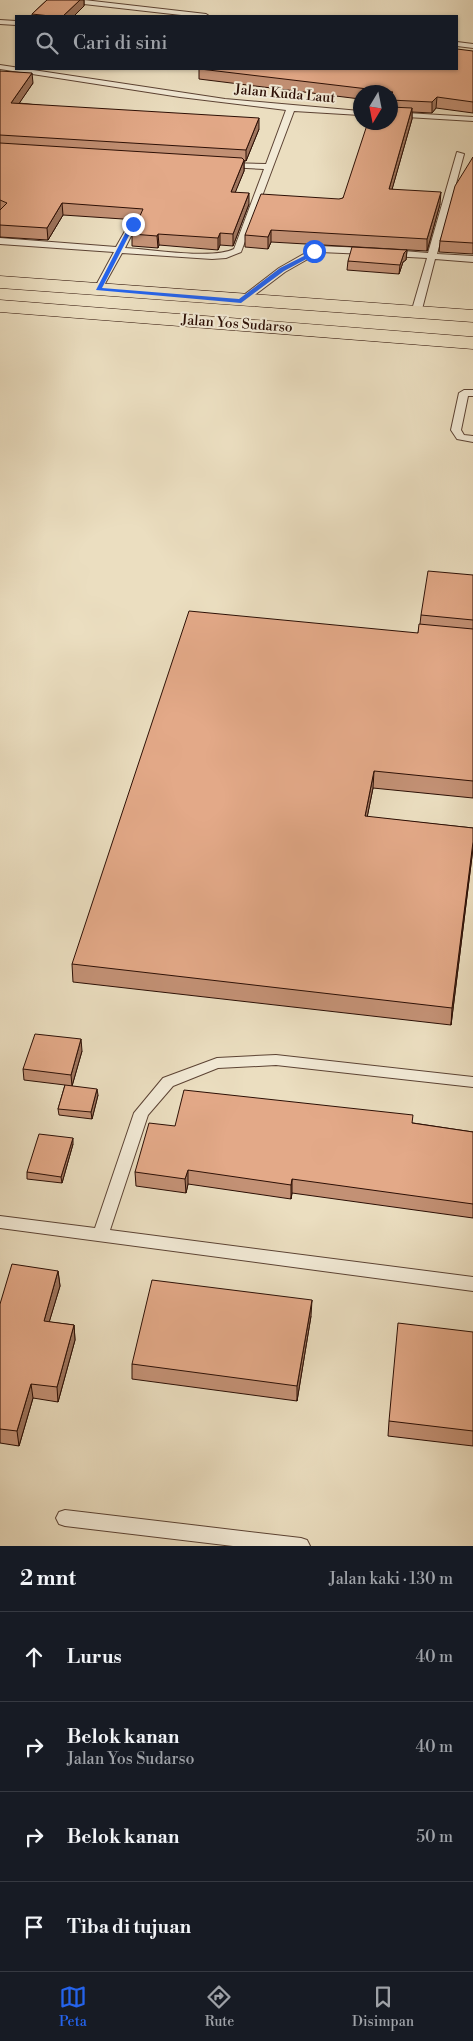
<!DOCTYPE html>
<html lang="id">
<meta charset="utf-8">
<style>
body{margin:0;font-family:"Libre Bodoni",serif;background:#242831;color:#f1f3f6}
.compass{position:absolute;left:353px;top:85px;width:45px;height:45px;border-radius:50%;background:#171b24;box-shadow:0 1px 4px #0004;rotate:190deg}
.stop{position:absolute;width:15px;height:15px;margin:-11px;border:4px solid #2563eb;border-radius:50%;background:#fff}
.stop.end{background:#2563eb;border-color:#fff;box-shadow:0 1px 5px #0008}
.list{margin:0;padding:0;list-style:none}
h2{display:flex;justify-content:space-between;align-items:center;height:65px;margin:0;padding:0 20px;font-size:21px}
h2 small{font-size:16px;font-weight:400;color:#9ea1a6}
.list li{display:grid;grid-template-columns:32px 1fr auto;gap:15px;align-items:center;box-sizing:border-box;height:90px;padding:0 20px;border-top:1px solid #363941}
.list b{display:block;font-size:19px;white-space:nowrap}
.list p{margin:0;font-size:16px;white-space:nowrap;color:#9ea1a6}
.list em{font-size:16px;font-style:normal;color:#9ea1a6}
.icon{flex:none;width:28px;height:28px;fill:none;stroke:currentColor;stroke-width:2;stroke-linecap:round;stroke-linejoin:round}
.map{position:relative;flex:none;width:473px;height:1546px;overflow:hidden}
.search{position:absolute;background:#171b24;box-shadow:0 1px 4px #0004;left:15px;right:15px;top:15px;height:55px;display:flex;align-items:center;gap:12px;box-sizing:border-box;padding:0 18px;border-radius:0px;color:#9ea1a6;font-size:19px}
.sheet{height:425px;background:#171b24}
nav{display:flex;justify-content:space-around;align-items:center;box-sizing:border-box;height:70px;border-top:1px solid #363941;background:#171b24;font-size:14px;color:#9ea1a6}
nav a{display:grid;justify-items:center;gap:2px}
nav .on{color:#2563eb}
.map>svg:first-child{display:block}
.lines{fill:none;stroke-linecap:round;stroke-linejoin:round}
.lane-casing{stroke:#5c4334;stroke-width:2}
.primary-casing{stroke:#2c0f05;stroke-width:1}
.lane{fill:#f2ead6;fill-rule:evenodd}
.primary{fill:#ebdec0;fill-rule:evenodd}
.wall{fill:#c39175;stroke:#2c0f05}
.shaded-wall{fill:#9f765f;stroke:#2c0f05}
.building{fill:#e3a988;stroke:#2c0f05}
.route{fill:#2563eb}
.labels{text-anchor:middle;dominant-baseline:central;stroke-width:4;stroke-linejoin:round;paint-order:stroke}
.far-street-label{font-size:14px;fill:#2c0f05;stroke:#f2ead6}
</style>
<div class="map">
<svg width="473" height="1546" viewBox="0 0 473 1546">
<rect width="100%" height="100%" fill="#ebdec0"/>
<filter id="stains"><feTurbulence type="fractalNoise" baseFrequency=".004" numOctaves="4"/><feColorMatrix values="0 0 0 0 .2 0 0 0 0 .09 0 0 0 0 .02 0 0 0 .5 -.17"/></filter>
<radialGradient id="worn" r=".72"><stop offset=".6" stop-color="#630" stop-opacity="0"/><stop offset="1" stop-color="#630" stop-opacity=".3"/></radialGradient>
<g class="lines">
<defs>
<g id="lane">
<polygon points="63,0 84,0 206,14 209,16 190,16 66,2"/>
<polygon points="0,20 16,21 16,25 0,24"/>
<polygon points="457,42 473,44 473,48 457,46"/>
<path d="M 0,65 L 225,99 L 360,111 L 360,115 L 294,111 L 241,252 L 226,258 L 212,259 L 122,253 L 102,289 L 98,292 L 94,289 L 114,252 L 0,244 L 0,238 L 116,247 L 129,224 L 133,221 L 137,224 L 125,248 C 150,249 213,260 234,249 L 264,169 L 227,167 L 223,165 L 227,163 L 266,164 L 286,110 L 180,97 L 0,69 Z"/>
<polygon points="390,112 473,117 473,121 390,116"/>
<polygon points="457,152 464,154 437,254 473,256 473,262 435,259 421,313 419,315 413,315 411,313 427,258 391,256 387,253 391,250 428,253"/>
<polygon points="318,246 366,248 370,251 366,254 320,252 285,272 244,303 241,304 236,301 279,268"/>
<polygon points="464,390 473,390 473,396 468,396 461,430 464,435 473,436 473,442 457,439 451,430 459,393"/>
<polygon points="276,1055 473,1077 473,1087 276,1065 218,1068 173,1086 148,1115 110,1230 473,1277 473,1291 0,1228 0,1216 95,1228 134,1113 163,1078 217,1058"/>
<polygon points="65,1510 301,1538 307,1540 310,1546 233,1546 65,1526 59,1524 56,1518 59,1512"/>
</g>
<g id="primary">
<polygon points="0,276 473,310 473,322 0,288"/>
<polygon points="0,300 473,337 473,349 0,312"/>
</g>
</defs>
<!-- lane casing -->
<use href="#lane" class="lane-casing"/>
<!-- primary casing -->
<use href="#primary" class="primary-casing"/>
<!-- lane -->
<use href="#lane" class="lane"/>
<!-- primary -->
<use href="#primary" class="primary"/>
</g>
<!-- wall -->
<g class="wall">
<polygon points="47,0 84,0 84,6 74,16 32,16 32,14"/>
<polygon points="473,51 473,113 436,108 432,113 412,112 412,119 392,189 440,204 427,251 271,242 268,249 245,247 245,235 343,198 390,122 390,92 360,92 360,99 199,79 199,69 457,69"/>
<polygon points="0,71 33,83 19,103 259,129 246,161 244,161 244,171 235,192 249,204 233,246 220,245 218,250 159,245 158,248 132,246 132,234 138,220 63,215 48,240 0,237"/>
<polygon points="473,157 473,254 439,252 440,241"/>
<polygon points="407,250 406,260 403,262 399,274 347,270 348,261"/>
<polygon points="473,575 473,798 373,788 367,817 473,828 473,848 451,1025 73,982 72,964 418,633 420,624 421,615"/>
<polygon points="82,1051 72,1086 98,1095 92,1119 59,1115 58,1109 65,1085 24,1080 23,1069"/>
<polygon points="413,1123 473,1132 473,1218 292,1193 291,1199 188,1184 186,1193 136,1186 135,1172 175,1126"/>
<polygon points="73,1144 62,1183 27,1179 27,1172"/>
<polygon points="58,1271 60,1286 49,1322 74,1325 75,1340 58,1402 33,1398 19,1446 0,1443 0,1304"/>
<polygon points="311,1316 297,1401 132,1379 132,1364"/>
<polygon points="473,1332 473,1446 388,1436 389,1421"/>
</g>
<!-- shaded-wall -->
<g class="shaded-wall">
<polygon points="80,0 84,0 84,6 74,16 63,16"/>
<polygon points="32,73 33,83 12,114 11,103"/>
<polygon points="437,97 436,108 432,113 432,102"/>
<polygon points="412,108 412,119 389,200 389,189"/>
<polygon points="259,118 259,129 246,161 246,150"/>
<polygon points="244,160 244,171 231,203 231,192"/>
<polygon points="441,192 440,204 427,251 427,239"/>
<polygon points="249,193 249,204 233,246 233,234"/>
<polygon points="62,203 63,215 48,240 47,228"/>
<polygon points="271,230 271,242 268,249 268,237"/>
<polygon points="220,233 220,245 218,250 218,238"/>
<polygon points="158,234 159,245 158,248 157,236"/>
<polygon points="407,250 406,260 403,262 399,274 400,265 404,253"/>
<polygon points="374,771 373,788 364,833 365,816"/>
<polygon points="473,842 473,848 451,1025 452,1008"/>
<polygon points="81,1039 82,1051 72,1086 71,1075"/>
<polygon points="97,1089 98,1095 92,1119 91,1112"/>
<polygon points="73,1138 73,1144 62,1183 61,1177"/>
<polygon points="188,1170 188,1184 186,1193 185,1179"/>
<polygon points="292,1179 292,1193 291,1199 291,1185"/>
<polygon points="58,1271 60,1286 45,1336 44,1321"/>
<polygon points="312,1300 311,1316 297,1401 297,1386"/>
<polygon points="74,1325 75,1340 58,1402 57,1387"/>
<polygon points="31,1384 33,1398 19,1446 17,1431"/>
</g>
<!-- building -->
<g class="building">
<polygon points="47,0 80,0 63,16 50,16 32,14"/>
<polygon points="457,49 473,51 473,102 437,97 432,102 390,100 390,95 393,92 200,69 457,69"/>
<polygon points="0,71 32,73 11,103 259,118 246,150 0,135"/>
<polygon points="390,107 412,108 389,189 441,192 427,239 271,230 268,237 245,235 261,194 339,199 343,198 368,122 390,122"/>
<polygon points="0,143 242,158 244,160 231,192 249,193 233,234 220,233 218,238 158,234 157,236 132,234 143,209 62,203 47,228 0,225 0,210 7,203 0,200"/>
<polygon points="473,157 473,243 440,241 455,186"/>
<polygon points="352,247 407,250 404,253 400,265 348,261"/>
<polygon points="428,571 473,575 473,620 421,615"/>
<polygon points="189,611 418,633 419,624 473,629 473,781 374,771 365,816 473,828 473,842 452,1008 72,964"/>
<polygon points="35,1034 81,1039 71,1075 23,1069"/>
<polygon points="65,1085 97,1089 91,1112 58,1109"/>
<polygon points="184,1090 413,1115 412,1123 473,1132 473,1204 292,1179 291,1185 188,1170 185,1179 135,1172 149,1123 175,1126"/>
<polygon points="39,1134 73,1138 61,1177 27,1172"/>
<polygon points="12,1264 58,1271 44,1321 74,1325 57,1387 31,1384 17,1431 0,1429 0,1304"/>
<polygon points="152,1280 312,1300 297,1386 132,1364"/>
<polygon points="398,1323 473,1332 473,1431 389,1421"/>
</g>
<!-- route -->
<polygon class="route" points="133,222 135,224 102,288 239,299 280,268 310,253 312,250 317,251 314,255 284,271 241,303 96,290 130,224"/>
<g class="labels">
<!-- far-street labels -->
<g class="far-street-label">
<text transform="translate(285 94) rotate(5)">Jalan Kuda Laut</text>
<text transform="translate(237 324) rotate(4)">Jalan Yos Sudarso</text>
</g>
</g>
<rect width="100%" height="100%" filter="url(#stains)"/>
<rect width="100%" height="100%" fill="url(#worn)"/>
</svg>
<svg class="compass" viewBox="-18 -18 36 36"><path d="M0-13l5 13h-10z" fill="#e53935"/><path d="M0 13l5-13h-10z" fill="#9ea1a6"/></svg>
<div class="stop" style="left:314px;top:251px"></div>
<div class="stop end" style="left:133px;top:224px"></div>
<div class="search"><svg class="icon" aria-label="search" viewBox="0 0 24 24"><circle cx="10" cy="10" r="6"/><path d="M15 15l6 6"/></svg>Cari di sini</div>
</div>
<section class="sheet">
<h2>2 mnt<small>Jalan kaki · 130 m</small></h2>
<ul class="list">
<li><svg class="icon" aria-label="ahead" viewBox="0 0 24 24"><path d="M12 20V5M6 11l6-6 6 6"/></svg><div><b>Lurus</b></div><em>40 m</em></li>
<li><svg class="icon" aria-label="right" viewBox="0 0 24 24"><path d="M7 20v-9h11M14 6l5 5-5 5"/></svg><div><b>Belok kanan</b><p>Jalan Yos Sudarso</p></div><em>40 m</em></li>
<li><svg class="icon" aria-label="right" viewBox="0 0 24 24"><path d="M7 20v-9h11M14 6l5 5-5 5"/></svg><div><b>Belok kanan</b></div><em>50 m</em></li>
<li><svg class="icon" aria-label="arrive" viewBox="0 0 24 24"><path d="M6 21V4h12l-3 4 3 4H6"/></svg><div><b>Tiba di tujuan</b></div></li>
</ul>
</section>
<nav>
<a class="on"><svg class="icon" aria-label="map" viewBox="0 0 24 24"><path d="M3 6l6-2 6 2 6-2v14l-6 2-6-2-6 2zM9 4v14M15 6v14"/></svg>Peta</a>
<a><svg class="icon" aria-label="directions" viewBox="0 0 24 24"><path d="M12 3l9 9-9 9-9-9zM9 14v-3h6M13 9l2 2-2 2"/></svg>Rute</a>
<a><svg class="icon" aria-label="saved" viewBox="0 0 24 24"><path d="M7 4h10v16l-5-4-5 4z"/></svg>Disimpan</a>
</nav>
